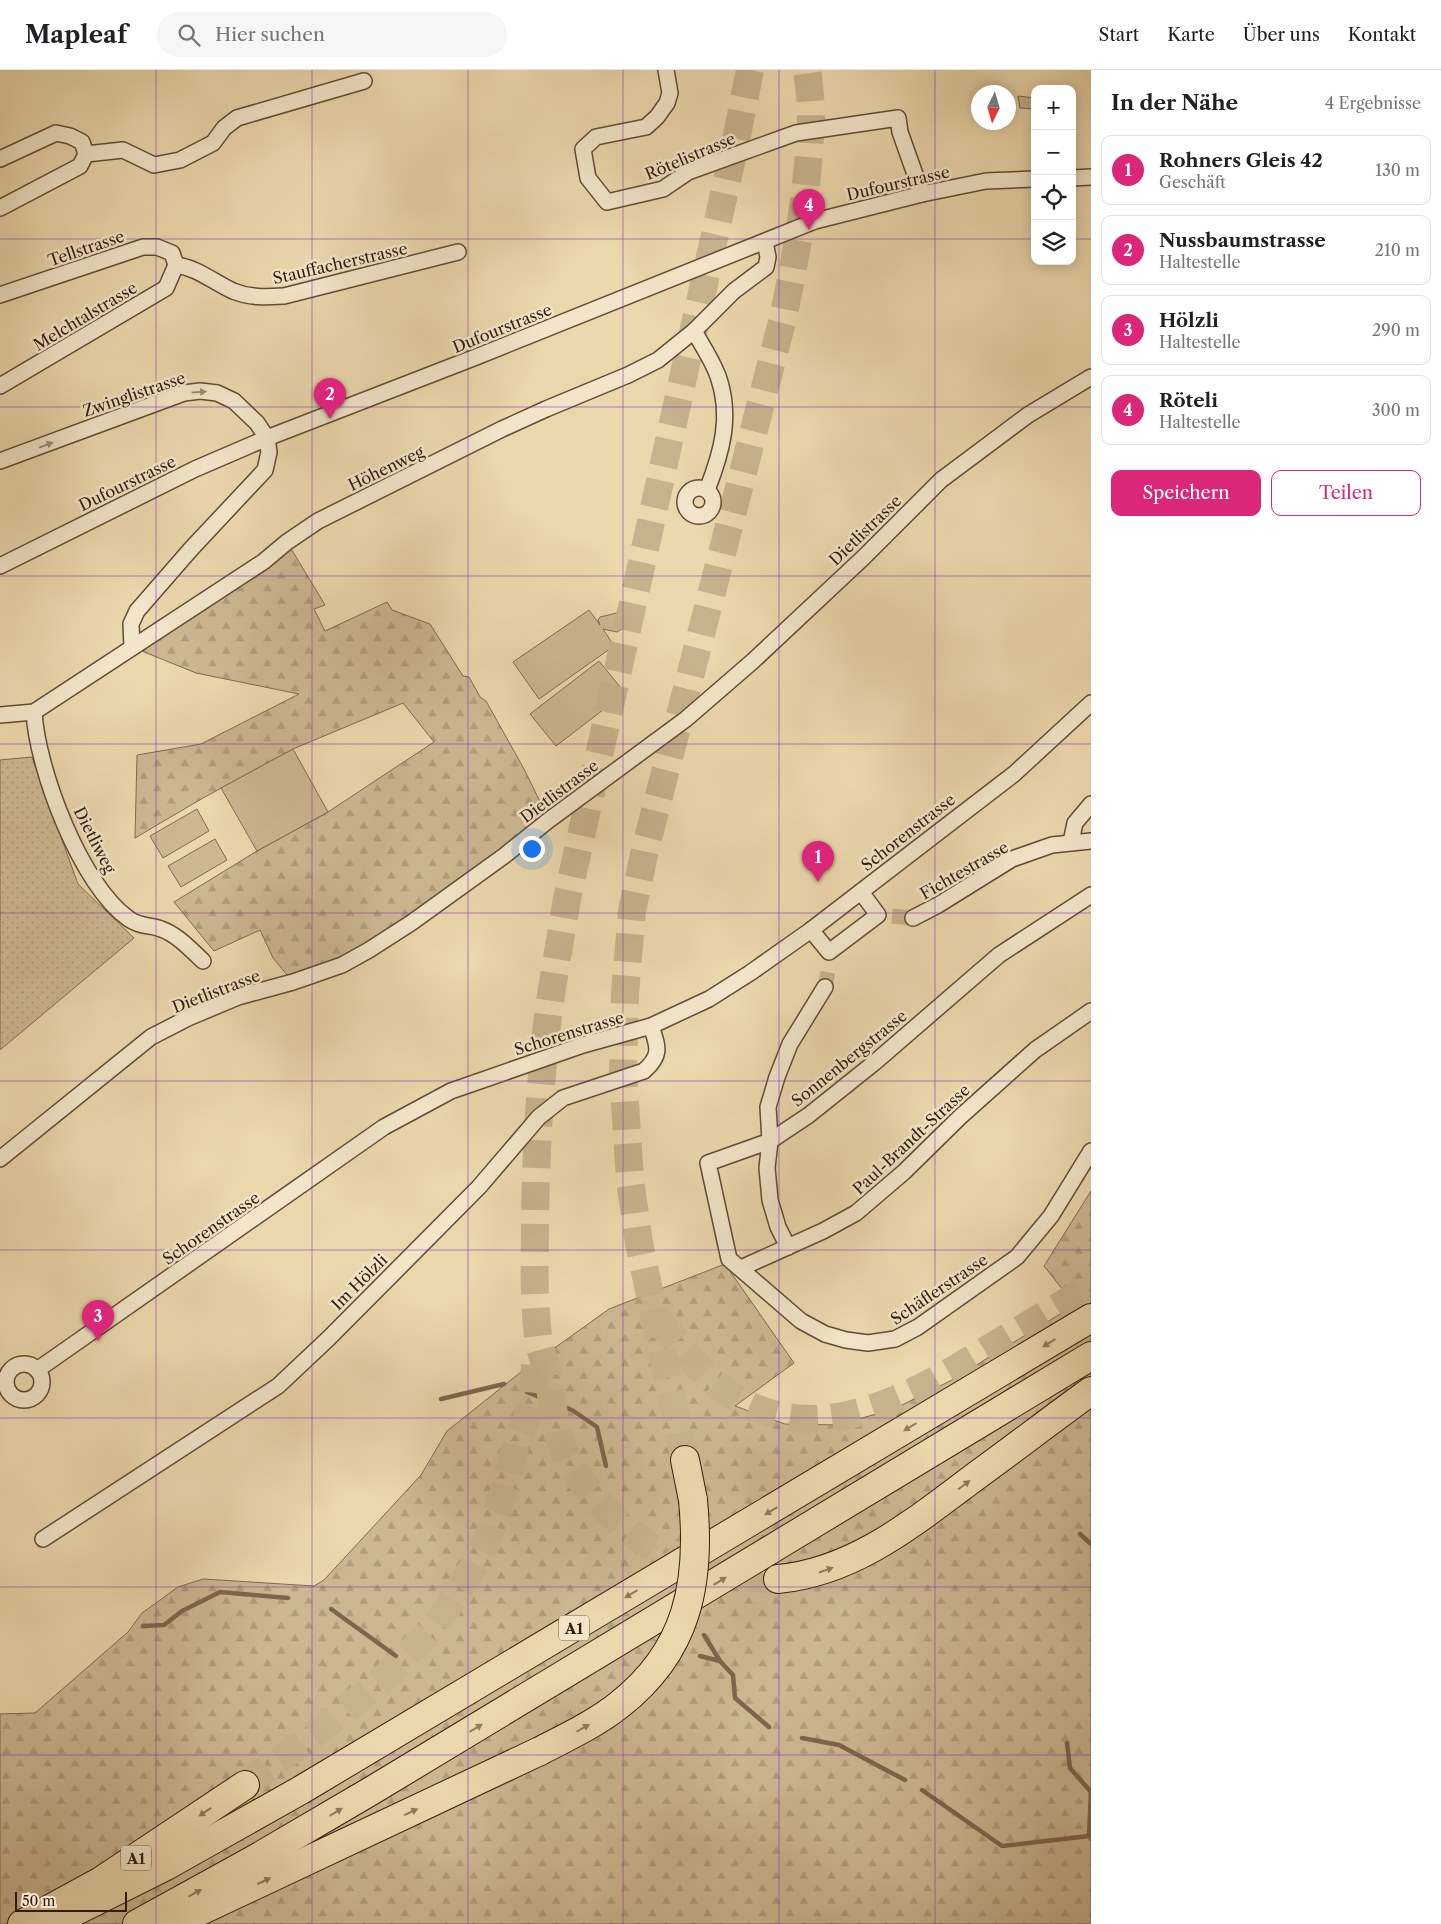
<!DOCTYPE html>
<html lang="de">
<meta charset="utf-8">
<style>
body{margin:0;font-family:"Libre Caslon Text",serif;background:#f6f6f6;color:#202124}
.controls{position:absolute;right:15px;top:15px;display:grid;overflow:hidden;border-radius:10px;box-shadow:0 2px 12px #0003}
.controls button{width:45px;height:45px;display:grid;place-items:center;padding:0;border:0;border-bottom:1px solid #e0e0e0;background:#fff;color:#202124;font:25px sans-serif}
.compass{position:absolute;left:971px;top:15px;width:45px;height:45px;border-radius:50%;background:#fff;box-shadow:0 2px 12px #0003;rotate:185deg}
.scale{position:absolute;left:15px;bottom:12px;width:112px;box-sizing:border-box;padding-left:5px;border:2px solid #341c0d;border-top:0;font-size:14px;line-height:18px;white-space:nowrap;color:#341c0d;-webkit-text-stroke:4px #f2e5c9;paint-order:stroke}
.you{position:absolute;left:531px;top:778px;width:18px;height:18px;margin:-12px;border:4px solid #fff;border-radius:50%;background:#1a73e8;box-shadow:0 0 0 8px #1a73e833}
.badge{display:grid;place-items:center;width:32px;height:32px;border-radius:50%;background:#db2777;color:#fff;font-size:16px;font-weight:700}
.pin{position:absolute;translate:-50% -41px;filter:drop-shadow(0 1px 2px #0008)}
.pin::after{content:'';position:absolute;top:26px;width:18px;height:15px;background:inherit;clip-path:polygon(0 0,100% 0,50% 100%)}
.list{margin:0;padding:0;list-style:none}
h2{display:flex;justify-content:space-between;align-items:center;height:65px;margin:0;padding:0 20px;font-size:21px}
h2 small{font-size:16px;font-weight:400;color:#757577}
.list li{display:grid;grid-template-columns:32px 1fr auto;gap:15px;align-items:center;box-sizing:border-box;height:70px;margin:0 10px 10px;padding:0 10px;border:1px solid #e0e0e0;border-radius:10px}
.list b{display:block;font-size:19px;white-space:nowrap}
.list p{margin:0;font-size:16px;white-space:nowrap;color:#757577}
.list em{font-size:16px;font-style:normal;color:#757577}
.actions{display:flex;gap:10px;padding:15px 20px}
.actions a{flex:1;padding:11px 0;border:1px solid #db2777;border-radius:10px;text-align:center;font-size:18px;color:#db2777}
.actions .main{background:#db2777;color:#fff}
.icon{flex:none;width:28px;height:28px;fill:none;stroke:currentColor;stroke-width:2;stroke-linecap:round;stroke-linejoin:round}
.map{position:relative;flex:none;width:1091px;height:1854px;overflow:hidden}
header{display:flex;align-items:center;gap:30px;box-sizing:border-box;height:70px;padding:0 25px;background:#fff;border-bottom:1px solid #e0e0e0}
header strong{font-size:24px}
nav{display:flex;gap:28px;margin-inline-start:auto;font-size:18px}
.search{width:350px;height:45px;background:#f6f6f6;display:flex;align-items:center;gap:12px;box-sizing:border-box;padding:0 18px;border-radius:28px;color:#757577;font-size:19px}
main{display:flex}
aside{flex:1;background:#fff}
.map>svg:first-child{display:block}
.grass{fill:url(#grass-dots);stroke:#806a4f}
.forest{fill:url(#forest-firs);stroke:#806a4f}
.green{fill:#ccb791;stroke:#806a4f}
.lines{fill:none;stroke-linecap:round;stroke-linejoin:round}
.stream{stroke:#7d664c;stroke-width:4.5}
.minor-tunnel{stroke:#c6b28c;stroke-width:15;stroke-dasharray:15 8;stroke-linecap:butt}
.motorway-tunnel{stroke:#c6b28c;stroke-width:28;stroke-dasharray:28 14;stroke-linecap:butt}
.minor-casing{stroke:#624b35;stroke-width:18}
.motorway-casing{stroke:#341c0d;stroke-width:30}
.minor{stroke:#f2e5c9;stroke-width:15}
.motorway{stroke:#ebd7ac;stroke-width:28}
.motorway-bridge-casing{stroke:#341c0d;stroke-width:30;stroke-linecap:butt}
.motorway-bridge{stroke:#ebd7ac;stroke-width:28}
.oneway{fill:#9c8b74}
.oneway2{fill:#907a5c}
.grid{fill:none;stroke:#7b2cbf;stroke-width:1;stroke-opacity:0.55}
.labels{text-anchor:middle;dominant-baseline:central;stroke-width:5;stroke-linejoin:round;paint-order:stroke}
.shield{fill:#f2e5c9;stroke:#6d5845;stroke-width:1}
.shield-label{font-size:15px;font-weight:bold;fill:#341c0d}
.street-label{font-size:16px;fill:#341c0d;stroke:#f2e5c9}
</style>
<header>
<strong>Mapleaf</strong>
<div class="search"><svg class="icon" aria-label="search" viewBox="0 0 24 24"><circle cx="10" cy="10" r="6"/><path d="M15 15l6 6"/></svg>Hier suchen</div>
<nav><a>Start</a><a>Karte</a><a>Über uns</a><a>Kontakt</a></nav>
</header>
<main>
<div class="map">
<svg width="1091" height="1854" viewBox="0 0 1091 1854">
<defs>
<pattern id="grass-dots" width="8" height="8" patternUnits="userSpaceOnUse" patternTransform="scale(1.25)"><rect width="8" height="8" fill="#ccb791"/><path d="M2 2h.1M6 6h.1" fill="none" stroke="#b09d7c" stroke-width="1.8" stroke-linecap="round"/></pattern>
<pattern id="forest-firs" width="22" height="20" patternUnits="userSpaceOnUse" patternTransform="scale(1.25)"><rect width="22" height="20" fill="#ccb791"/><path d="M5 1l3.5 6h-7zM16 11l3.5 6h-7z" fill="#b09d7c"/></pattern>
</defs>
<rect width="100%" height="100%" fill="#ebd7ac"/>
<filter id="stains"><feTurbulence type="fractalNoise" baseFrequency=".004" numOctaves="4"/><feColorMatrix values="0 0 0 0 .2 0 0 0 0 .09 0 0 0 0 .02 0 0 0 .5 -.17"/></filter>
<radialGradient id="worn" r=".72"><stop offset=".6" stop-color="#630" stop-opacity="0"/><stop offset="1" stop-color="#630" stop-opacity=".3"/></radialGradient>
<!-- grass -->
<polygon class="grass" points="32,687 78,814 134,868 0,980 0,690"/>
<!-- forest -->
<g class="forest">
<polygon points="287,472 325,535 314,539 325,561 387,532 392,540 430,554 463,606 469,607 480,627 486,631 524,699 549,750 411,853 293,912 273,888 260,860 214,881 174,832 257,781 328,742 434,672 403,633 293,679 203,728 135,768 137,685 201,674 299,624 196,603 132,577"/>
<polygon points="1091,1121 1091,1854 0,1854 0,1644 35,1643 128,1562 142,1543 178,1517 203,1509 314,1516 324,1510 421,1405 447,1361 521,1302 609,1239 725,1194 794,1293 735,1336 785,1354 837,1355 894,1339 950,1311 1075,1235 1044,1196"/>
</g>
<!-- green -->
<g class="green">
<polygon points="1018,26 1035,28 1035,39 1020,38"/>
<path d="M 589,540 L 600,555 L 598,550 L 600,547 L 625,541 L 632,543 C 631,554 625,557 617,562 L 603,559 L 614,576 L 539,629 L 513,592 Z"/>
<polygon points="599,591 625,623 556,676 530,644"/>
<polygon points="293,679 328,742 257,781 221,718"/>
<polygon points="197,739 209,761 163,788 150,766"/>
<polygon points="215,769 227,790 181,817 168,796"/>
</g>
<g class="lines">
<!-- stream -->
<g class="stream">
<polyline points="527,1322 572,1340 597,1357 606,1396"/>
<polyline points="441,1329 504,1314"/>
<polyline points="1080,1464 1091,1474"/>
<polyline points="331,1539 396,1586"/>
<polyline points="143,1556 164,1555 182,1541 220,1522 288,1528"/>
<polyline points="704,1565 720,1591"/>
<polyline points="700,1586 720,1591 733,1605 735,1628 769,1657"/>
<polyline points="802,1668 839,1675 905,1710"/>
<polyline points="1067,1673 1070,1698 1091,1722 1089,1766"/>
<polyline points="922,1720 1002,1776 1089,1766 1091,1769"/>
</g>
<!-- minor-tunnel -->
<g class="minor-tunnel">
<polyline points="892,846 913,848"/>
<polyline points="825,917 829,897"/>
</g>
<!-- motorway-tunnel -->
<g class="motorway-tunnel">
<path d="M 750,0 L 736,70 L 567,829 C 561,866 554,902 549,939 C 540,1008 536,1079 535,1149 C 535,1190 533,1233 539,1273 C 541,1284 546,1294 548,1305 C 553,1331 553,1357 564,1382 C 572,1401 587,1420 602,1435 C 654,1490 703,1509 778,1509"/>
<path d="M 659,1250 C 685,1283 713,1320 753,1337 C 837,1374 924,1318 993,1276 C 1026,1256 1058,1237 1091,1217"/>
<path d="M 685,1390 L 639,1173 L 630,1110 L 623,1002 L 625,923 L 632,841 L 645,780 L 783,248 C 797,182 809,114 811,46 C 811,31 809,15 807,0"/>
<polyline points="245,1715 330,1652 383,1609 434,1557 467,1508 487,1471 504,1420 517,1370 526,1351 533,1329 535,1295"/>
</g>
<defs>
<g id="minor">
<polyline points="666,0 670,23 667,33 657,47 646,57 596,67 583,79 588,108 607,132 663,119 688,102 796,63 898,48 900,62 922,124"/>
<polyline points="86,84 123,80 154,95 180,90 213,73 224,58 237,48 364,11"/>
<polyline points="0,89 56,63 70,66 82,72 86,84 80,96 0,138"/>
<polyline points="1072,108 1091,107"/>
<path d="M 176,195 C 198,198 213,212 233,221 C 250,228 266,227 284,226 L 458,182"/>
<polyline points="0,225 143,177 157,177 172,183 176,195"/>
<path d="M 694,261 C 702,275 712,290 718,306 C 732,346 722,382 707,420"/>
<polyline points="0,316 166,218 176,195"/>
<polyline points="0,391 184,323 200,321 217,323 234,331 257,353 267,368 269,382 265,400 191,479 137,541 131,554 132,577"/>
<circle cx="699" cy="432" r="14"/>
<polyline points="0,496 195,399 267,368 476,287 815,151 922,124 986,111 1035,109"/>
<path d="M 34,642 C 37,699 81,816 129,849 C 142,858 149,854 161,859 C 178,865 190,879 203,891"/>
<polyline points="0,645 34,642 263,492 287,472 318,451 502,359 546,339 628,305 658,290 694,261 734,221 766,197 768,187 765,172"/>
<polyline points="1071,772 1075,753 1091,734"/>
<polyline points="1091,825 999,885 874,993 809,1045 770,1071 708,1093 729,1189 801,1251 825,1264 846,1270 868,1273 895,1269 918,1257 1017,1187 1051,1146 1091,1081"/>
<polyline points="913,848 938,835 1012,789 1052,775 1091,771"/>
<polyline points="811,860 829,882 878,845 861,822"/>
<polyline points="0,1089 151,967 188,948 238,927 293,912 342,895 369,880 411,853 504,786 549,750 686,649 753,591 864,487 941,410 1028,345 1091,307"/>
<polyline points="788,1177 778,1157 770,1130 767,1098 770,1071 768,1037 777,1007 790,974 825,917"/>
<polyline points="741,1198 823,1161 856,1143 904,1102 960,1047 1035,980 1091,941"/>
<circle cx="24" cy="1312" r="18"/>
<polyline points="37,1300 384,1057 451,1021 583,975 651,956 709,929 750,903 811,860 1014,704 1091,633"/>
<path d="M 43,1469 L 278,1316 L 329,1268 L 479,1117 L 539,1047 L 563,1028 L 644,1001 C 662,985 658,977 651,956"/>
</g>
<g id="motorway">
<polyline points="685,1390 693,1430"/>
<path d="M 778,1509 C 854,1502 913,1453 972,1409 C 1012,1380 1051,1350 1091,1321"/>
<polyline points="179,1851 540,1681"/>
<polyline points="22,1854 101,1811 245,1715"/>
<polyline points="50,1854 166,1796 301,1720 1091,1248"/>
<polyline points="137,1854 255,1789 371,1721 1091,1286"/>
</g>
</defs>
<!-- minor casing -->
<use href="#minor" class="minor-casing"/>
<!-- motorway casing -->
<use href="#motorway" class="motorway-casing"/>
<!-- minor -->
<use href="#minor" class="minor"/>
<!-- motorway -->
<use href="#motorway" class="motorway"/>
<defs>
<path id="motorway-bridge" d="M 540,1681 C 567,1667 595,1654 619,1635 C 688,1581 701,1513 693,1430"/>
</defs>
<!-- motorway-bridge casing -->
<use href="#motorway-bridge" class="motorway-bridge-casing"/>
<!-- motorway-bridge -->
<use href="#motorway-bridge" class="motorway-bridge"/>
</g>
<!-- one-way arrows -->
<defs><path id="oneway-solid" d="M-6-.8H1V-3.2L6.5 0L1 3.2V.8H-6Z" transform="scale(1.25)"/></defs>
<g class="oneway">
<use href="#oneway-solid" transform="translate(199 322) rotate(-3)"/>
<use href="#oneway-solid" transform="translate(46 375) rotate(-20)"/>
</g>
<g class="oneway2">
<use href="#oneway-solid" transform="translate(1049 1273) rotate(149)"/>
<use href="#oneway-solid" transform="translate(910 1357) rotate(149)"/>
<use href="#oneway-solid" transform="translate(964 1415) rotate(-37)"/>
<use href="#oneway-solid" transform="translate(771 1441) rotate(149)"/>
<use href="#oneway-solid" transform="translate(826 1500) rotate(-19)"/>
<use href="#oneway-solid" transform="translate(720 1511) rotate(-31)"/>
<use href="#oneway-solid" transform="translate(631 1524) rotate(149)"/>
<use href="#oneway-solid" transform="translate(476 1658) rotate(-31)"/>
<use href="#oneway-solid" transform="translate(583 1658) rotate(-30)"/>
<use href="#oneway-solid" transform="translate(205 1742) rotate(146)"/>
<use href="#oneway-solid" transform="translate(336 1742) rotate(-31)"/>
<use href="#oneway-solid" transform="translate(411 1742) rotate(-25)"/>
<use href="#oneway-solid" transform="translate(264 1811) rotate(-25)"/>
<use href="#oneway-solid" transform="translate(195 1823) rotate(-29)"/>
</g>
<!-- grid -->
<path class="grid" d="M 156,0 L 156,1854M 312,0 L 312,1854M 468,0 L 468,1854M 623,0 L 623,1854M 779,0 L 779,1854M 935,0 L 935,1854M 0,169 L 1035,169M 1072,169 L 1091,169M 0,337 L 1091,337M 0,506 L 1091,506M 0,674 L 1091,674M 0,843 L 1091,843M 0,1011 L 1091,1011M 0,1180 L 1091,1180M 0,1348 L 1091,1348M 0,1517 L 1091,1517M 0,1685 L 1091,1685"/>
<g class="labels">
<!-- shield labels -->
<g class="shield">
<rect x="559" y="1545.5" width="30" height="25" rx="4"/>
<rect x="121" y="1775.5" width="30" height="25" rx="4"/>
</g>
<g class="shield-label">
<text x="574" y="1558">A1</text>
<text x="136" y="1788">A1</text>
</g>
<!-- street labels -->
<g class="street-label">
<text transform="translate(690 86) rotate(-23)">Rötelistrasse</text>
<text transform="translate(898 113) rotate(-13)">Dufourstrasse</text>
<text transform="translate(86 178) rotate(-19)">Tellstrasse</text>
<text transform="translate(340 193) rotate(-13)">Stauffacherstrasse</text>
<text transform="translate(85 246) rotate(-31)">Melchtalstrasse</text>
<text transform="translate(502 258) rotate(-22)">Dufourstrasse</text>
<text transform="translate(134 324) rotate(-19)">Zwinglistrasse</text>
<text transform="translate(386 398) rotate(-26)">Höhenweg</text>
<text transform="translate(127 413) rotate(-26)">Dufourstrasse</text>
<text transform="translate(865 460) rotate(-44)">Dietlistrasse</text>
<text transform="translate(559 721) rotate(-37)">Dietlistrasse</text>
<text transform="translate(908 762) rotate(-38)">Schorenstrasse</text>
<text transform="translate(95 770) rotate(63)">Dietliweg</text>
<text transform="translate(964 800) rotate(-30)">Fichtestrasse</text>
<text transform="translate(216 921) rotate(-21)">Dietlistrasse</text>
<text transform="translate(569 963) rotate(-17)">Schorenstrasse</text>
<text transform="translate(849 988) rotate(-39)">Sonnenbergstrasse</text>
<text transform="translate(911 1069) rotate(-43)">Paul-Brandt-Strasse</text>
<text transform="translate(211 1158) rotate(-35)">Schorenstrasse</text>
<text transform="translate(359 1212) rotate(-45)">Im Hölzli</text>
<text transform="translate(939 1219) rotate(-34)">Schäflerstrasse</text>
</g>
</g>
<rect width="100%" height="100%" filter="url(#stains)"/>
<rect width="100%" height="100%" fill="url(#worn)"/>
</svg>
<div class="controls">
<button>+</button>
<button>−</button>
<button><svg class="icon" aria-label="locate" viewBox="0 0 24 24"><circle cx="12" cy="12" r="6"/><path d="M12 2v4M12 18v4M2 12h4M18 12h4"/></svg></button>
<button><svg class="icon" aria-label="layers" viewBox="0 0 24 24"><path d="M12 4l9 5-9 5-9-5zM3 14l9 5 9-5"/></svg></button>
</div>
<svg class="compass" viewBox="-18 -18 36 36"><path d="M0-13l5 13h-10z" fill="#e53935"/><path d="M0 13l5-13h-10z" fill="#757577"/></svg>
<div class="scale">50 m</div>
<div class="you"></div>
<div class="pin badge" style="left:818px;top:812px">1</div>
<div class="pin badge" style="left:330px;top:349px">2</div>
<div class="pin badge" style="left:98px;top:1271px">3</div>
<div class="pin badge" style="left:809px;top:160px">4</div>
</div>
<aside>
<h2>In der Nähe<small>4 Ergebnisse</small></h2>
<ul class="list">
<li><span class="badge">1</span><div><b>Rohners Gleis 42</b><p>Geschäft</p></div><em>130 m</em></li>
<li><span class="badge">2</span><div><b>Nussbaumstrasse</b><p>Haltestelle</p></div><em>210 m</em></li>
<li><span class="badge">3</span><div><b>Hölzli</b><p>Haltestelle</p></div><em>290 m</em></li>
<li><span class="badge">4</span><div><b>Röteli</b><p>Haltestelle</p></div><em>300 m</em></li>
</ul>
<div class="actions"><a class="main">Speichern</a><a>Teilen</a></div>
</aside>
</main>
